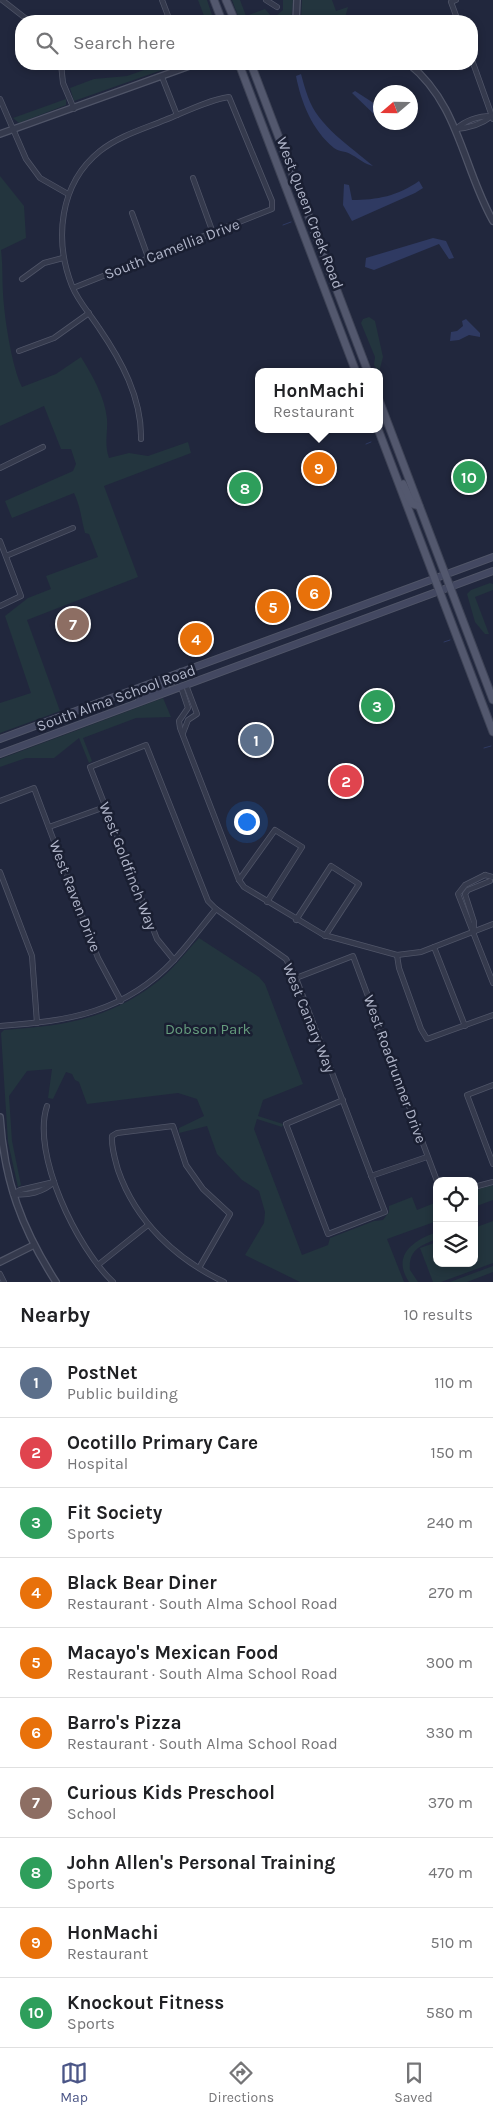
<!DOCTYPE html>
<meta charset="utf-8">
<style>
body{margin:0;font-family:Karla,sans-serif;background:#f2f2f2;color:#202124}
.controls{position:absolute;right:15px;bottom:15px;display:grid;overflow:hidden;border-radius:10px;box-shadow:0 2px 8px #0003}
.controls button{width:45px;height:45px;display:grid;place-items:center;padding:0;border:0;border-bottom:1px solid #e0e0e0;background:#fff;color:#202124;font:25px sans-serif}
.compass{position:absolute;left:373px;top:85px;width:45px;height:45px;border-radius:50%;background:#fff;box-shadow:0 2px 8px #0003;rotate:250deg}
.you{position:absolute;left:246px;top:821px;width:18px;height:18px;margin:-12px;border:4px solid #fff;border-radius:50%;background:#1a73e8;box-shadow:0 0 0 8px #1a73e833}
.badge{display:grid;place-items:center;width:32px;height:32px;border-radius:50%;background:#4b5687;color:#fff;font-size:16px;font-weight:700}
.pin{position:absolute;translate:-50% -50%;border:2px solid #fff;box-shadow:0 1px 5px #0006}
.popup{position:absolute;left:255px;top:368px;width:128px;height:65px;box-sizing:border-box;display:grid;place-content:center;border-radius:10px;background:#fff;filter:drop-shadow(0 1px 4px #0005);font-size:16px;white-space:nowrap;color:#757577}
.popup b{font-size:19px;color:#202124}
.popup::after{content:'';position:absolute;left:50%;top:100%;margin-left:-10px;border:10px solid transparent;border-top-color:#fff}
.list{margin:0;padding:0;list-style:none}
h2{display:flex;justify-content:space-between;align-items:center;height:65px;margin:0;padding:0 20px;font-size:21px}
h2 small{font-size:16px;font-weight:400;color:#757577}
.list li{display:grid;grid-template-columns:32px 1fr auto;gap:15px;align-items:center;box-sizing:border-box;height:70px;padding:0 20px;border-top:1px solid #e0e0e0}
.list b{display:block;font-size:19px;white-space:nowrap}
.list p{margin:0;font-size:16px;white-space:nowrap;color:#757577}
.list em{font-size:16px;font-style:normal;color:#757577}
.icon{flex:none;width:28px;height:28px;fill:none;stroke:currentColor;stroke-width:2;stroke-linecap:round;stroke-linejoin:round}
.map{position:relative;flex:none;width:493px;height:1282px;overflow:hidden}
.search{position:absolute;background:#fff;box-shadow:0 2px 8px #0003;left:15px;right:15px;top:15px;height:55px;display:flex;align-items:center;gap:12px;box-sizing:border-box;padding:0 18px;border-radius:20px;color:#757577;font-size:19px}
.sheet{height:765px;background:#fff}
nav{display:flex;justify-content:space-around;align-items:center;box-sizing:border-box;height:70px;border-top:1px solid #e0e0e0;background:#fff;font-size:14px;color:#757577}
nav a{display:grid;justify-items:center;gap:2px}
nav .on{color:#4b5687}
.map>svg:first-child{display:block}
.green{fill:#23353e}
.water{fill:#2f3a62}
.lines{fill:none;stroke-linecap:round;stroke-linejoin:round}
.stream{stroke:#2f3a62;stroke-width:1}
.minor-casing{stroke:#505568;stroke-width:6}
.tertiary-casing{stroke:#505568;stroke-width:8}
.secondary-casing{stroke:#505568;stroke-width:8}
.primary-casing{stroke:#3e4356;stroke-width:9}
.minor{stroke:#353a4d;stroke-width:4.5}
.tertiary{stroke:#353a4d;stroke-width:5.5}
.secondary{stroke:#434861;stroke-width:6}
.primary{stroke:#53586e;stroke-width:7}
.labels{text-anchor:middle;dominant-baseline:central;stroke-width:5;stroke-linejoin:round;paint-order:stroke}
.street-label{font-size:15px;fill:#b0b5c9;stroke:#1a1f32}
.park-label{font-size:15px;fill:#659c7d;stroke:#1a1f32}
</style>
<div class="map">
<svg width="493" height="1282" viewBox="0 0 493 1282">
<rect width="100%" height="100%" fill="#21273d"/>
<!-- green -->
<g class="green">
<polygon points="198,0 207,0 214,21 206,21"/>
<polygon points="232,0 240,0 246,16 265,9 271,16 277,15 283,10 283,0 293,0 291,21 240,21"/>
<polygon points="302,0 332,0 336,11 348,7 344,21 301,21"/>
<polygon points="161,64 179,64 74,101 70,88 94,79 127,76"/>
<polygon points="66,99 66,105 19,123 13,118"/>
<path d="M 0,176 L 24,206 L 26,238 L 1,250 C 3,265 2,278 3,293 C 4,316 12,368 22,387 L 56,374 L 81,357 C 92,375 105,397 107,419 C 108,432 104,444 109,458 L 129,453 L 148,456 L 188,442 L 191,453 L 104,486 L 138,577 L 27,620 L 60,711 L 0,733 L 0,703 L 31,693 L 5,616 L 28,598 L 51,589 L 46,576 L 98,557 L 89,534 L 85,533 C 81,518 81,508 74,493 L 12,518 L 5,501 L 73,471 L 76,464 L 71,449 L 61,449 L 44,406 L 0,426 Z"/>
<polygon points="369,317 375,321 383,357 379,372 374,365 375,357 361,323 363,319"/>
<polygon points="490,583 493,584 493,590 475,597 489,634 485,634 475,622 467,594 471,590"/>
<polygon points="163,698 171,717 136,718 83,738 92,761 89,763 79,738 54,758 26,758 0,767 0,759"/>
<path d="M 199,938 L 259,977 L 265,984 L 303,1084 L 263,1100 L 258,1116 L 283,1124 L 282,1127 L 257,1119 L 254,1129 L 302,1255 L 328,1245 L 330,1238 L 374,1221 L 383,1220 L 389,1212 L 389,1206 L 412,1197 L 417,1210 L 437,1202 L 437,1221 L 387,1239 L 404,1282 L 300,1282 L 245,1255 L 264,1223 L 265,1212 L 259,1191 L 242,1180 L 217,1154 L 207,1126 L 179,1133 L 179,1128 L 204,1116 L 197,1099 L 178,1093 L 87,1104 L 79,1082 L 75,1080 L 72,1074 L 66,1072 L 53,1099 L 48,1098 L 52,1069 L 27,1071 L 9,1096 L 12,1141 L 21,1185 L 18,1187 L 8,1142 L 1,1033 L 4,1030 C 61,1026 106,1020 153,985 C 171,972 184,954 199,938 Z"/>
<polygon points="493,1185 493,1200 474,1207 474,1190"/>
<polygon points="493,1221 493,1263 441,1282 433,1282 420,1248 437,1242 437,1263 474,1263 474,1228"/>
<path d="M 437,1232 L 437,1239 C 421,1245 408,1250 410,1270 L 418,1282 L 409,1282 C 391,1255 414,1240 437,1232 Z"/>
<polygon points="493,1266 493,1272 467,1282 450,1282"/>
</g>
<!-- water -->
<g class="water">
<path d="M 301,74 C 303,81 305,89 308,97 C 318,126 350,146 373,166 C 364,164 360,159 352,155 C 347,151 339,152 334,148 C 312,130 301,102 296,76 Z"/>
<polygon points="355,91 372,102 380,111 380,120 352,93"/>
<path d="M 419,181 L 423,188 L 415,193 L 352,221 L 343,205 L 344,184 L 349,185 L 352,200 C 377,200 398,196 419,181 Z"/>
<polygon points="433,238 446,241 454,258 449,259 439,244 374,270 365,267 366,258"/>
<polygon points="466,319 480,333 480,337 469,335 459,340 450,341 451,332 457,331 463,326 462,321"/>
</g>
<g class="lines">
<!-- stream -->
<g class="stream">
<polyline points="283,225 291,222"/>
<polyline points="366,444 371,442"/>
<polyline points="444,642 450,640"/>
<polyline points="484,748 491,746"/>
</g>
<defs>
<g id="minor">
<polyline points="2,0 29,21"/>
<polyline points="162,0 170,21"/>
<polyline points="266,0 277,7"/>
<polyline points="456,0 451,2 458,21"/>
<polyline points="472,60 493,119"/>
<polyline points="61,64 63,83 74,109"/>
<polyline points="162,77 177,115"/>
<polyline points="0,99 26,159 40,178 68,194"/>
<path d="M 456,129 C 466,120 478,116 492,116"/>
<path d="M 456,129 C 469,128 482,124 492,116"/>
<polyline points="193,178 213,233"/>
<polyline points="132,213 148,257"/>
<polyline points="22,279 44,263 63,258"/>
<path d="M 73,288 L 272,209 L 272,201 L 229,97 C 208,100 185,112 165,120 C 143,129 119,136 100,151 C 59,184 54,240 72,286 C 78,301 90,314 99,328 C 121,360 142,398 141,439"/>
<polyline points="19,351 54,338 89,313"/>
<polyline points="0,468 43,447"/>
<polyline points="0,541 21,596 0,606"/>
<polyline points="6,556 73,528"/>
<polyline points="181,687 188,708 179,721 180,728 239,880 244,887 324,935 397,955 421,952 493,924"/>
<polyline points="183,733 188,720 197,714 186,685"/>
<polyline points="0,801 34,788 98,958 121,1001"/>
<polyline points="49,827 105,807"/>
<polyline points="0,872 32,956 37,1023"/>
<polyline points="485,875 465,885 458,894 493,983"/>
<polyline points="485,875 493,877"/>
<polyline points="239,880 275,830 302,847 267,902"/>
<polyline points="296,920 331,866 359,884 325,936"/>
<polyline points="474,932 474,922 465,894 468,890 490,881"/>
<polyline points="434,947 465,1026"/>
<polyline points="397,955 399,968 421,1029 427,1039 493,1015"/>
<polyline points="174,960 157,939 90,767 146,745 208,901 216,909 286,959 296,978 385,1212 328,1234 286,1124 343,1100"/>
<polyline points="296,978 353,956 437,1181"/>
<path d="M 0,1026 C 69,1021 124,1013 174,960 C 189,944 202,926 216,909"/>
<polyline points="493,1085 467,1095 493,1164"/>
<path d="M 47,1106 C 31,1154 77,1248 113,1282"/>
<polyline points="371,1176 427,1157"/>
<polyline points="474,1187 493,1182"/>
<path d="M 13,1194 C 27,1196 44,1192 54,1182"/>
<polyline points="13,1194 20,1190 54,1182"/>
<polyline points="98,1265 148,1225"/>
<path d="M 199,1268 L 230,1214 L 203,1189 L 186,1165 L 173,1126 L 117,1133 L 112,1136 C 111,1147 115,1159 118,1170 C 136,1222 176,1259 224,1282"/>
<polyline points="0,1274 4,1282"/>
</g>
<g id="tertiary">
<polyline points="296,21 297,0"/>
<path d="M 409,64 C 459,104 463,168 493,221"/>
<polyline points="0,134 195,64"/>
<path d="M 0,1117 C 4,1181 22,1229 56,1282"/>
<polyline points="0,1262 34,1245"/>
</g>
<g id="secondary">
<polyline points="139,700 175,680 181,672"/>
<polyline points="0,739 493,557"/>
<polyline points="0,754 493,571"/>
</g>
<g id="primary">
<polyline points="214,0 222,21"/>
<polyline points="226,0 235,21"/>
<polyline points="239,64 356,372"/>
<polyline points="251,64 368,372"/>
<polyline points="379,400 493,700"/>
<polyline points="378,429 493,732"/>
<polyline points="403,484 412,504 419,506"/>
</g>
</defs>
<!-- minor casing -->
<use href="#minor" class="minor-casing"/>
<!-- tertiary casing -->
<use href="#tertiary" class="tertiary-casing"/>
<!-- secondary casing -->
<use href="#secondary" class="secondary-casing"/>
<!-- primary casing -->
<use href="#primary" class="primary-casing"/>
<!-- minor -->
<use href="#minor" class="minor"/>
<!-- tertiary -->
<use href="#tertiary" class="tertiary"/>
<!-- secondary -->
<use href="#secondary" class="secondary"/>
<!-- primary -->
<use href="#primary" class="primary"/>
</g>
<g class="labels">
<!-- street labels -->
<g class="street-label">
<text transform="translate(310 213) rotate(69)">West Queen Creek Road</text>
<text transform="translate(172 249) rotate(-21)">South Camellia Drive</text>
<text transform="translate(116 698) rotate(-20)">South Alma School Road</text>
<text transform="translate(128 866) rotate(69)">West Goldfinch Way</text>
<text transform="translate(75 896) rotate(69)">West Raven Drive</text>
<text transform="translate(309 1018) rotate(68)">West Canary Way</text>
<text transform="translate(395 1069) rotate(70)">West Roadrunner Drive</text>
</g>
<!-- park labels -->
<g class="park-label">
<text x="208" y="1029">Dobson Park</text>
</g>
</g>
</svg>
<div class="controls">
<button><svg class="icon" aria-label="locate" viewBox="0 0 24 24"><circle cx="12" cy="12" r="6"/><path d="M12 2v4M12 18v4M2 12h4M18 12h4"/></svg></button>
<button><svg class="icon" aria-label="layers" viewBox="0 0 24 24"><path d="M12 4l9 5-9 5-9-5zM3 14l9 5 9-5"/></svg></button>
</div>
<svg class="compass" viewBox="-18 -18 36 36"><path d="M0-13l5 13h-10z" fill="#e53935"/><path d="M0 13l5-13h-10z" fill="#757577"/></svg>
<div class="you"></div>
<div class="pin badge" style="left:256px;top:740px;background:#5c6f8a">1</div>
<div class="pin badge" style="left:346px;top:781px;background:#e0444e">2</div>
<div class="pin badge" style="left:377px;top:706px;background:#2e9e5b">3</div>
<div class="pin badge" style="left:196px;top:639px;background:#e8710a">4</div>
<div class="pin badge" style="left:273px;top:607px;background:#e8710a">5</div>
<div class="pin badge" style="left:314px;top:593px;background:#e8710a">6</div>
<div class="pin badge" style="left:73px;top:624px;background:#8d6e63">7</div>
<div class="pin badge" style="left:245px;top:488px;background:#2e9e5b">8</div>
<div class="pin badge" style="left:319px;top:468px;background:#e8710a">9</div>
<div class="popup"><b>HonMachi</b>Restaurant</div>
<div class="pin badge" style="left:469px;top:477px;background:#2e9e5b">10</div>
<div class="search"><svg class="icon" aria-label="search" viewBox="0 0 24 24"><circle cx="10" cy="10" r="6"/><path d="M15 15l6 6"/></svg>Search here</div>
</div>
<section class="sheet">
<h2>Nearby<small>10 results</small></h2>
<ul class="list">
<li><span class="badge" style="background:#5c6f8a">1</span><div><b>PostNet</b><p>Public building</p></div><em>110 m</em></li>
<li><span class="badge" style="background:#e0444e">2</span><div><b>Ocotillo Primary Care</b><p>Hospital</p></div><em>150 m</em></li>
<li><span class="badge" style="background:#2e9e5b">3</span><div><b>Fit Society</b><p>Sports</p></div><em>240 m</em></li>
<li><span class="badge" style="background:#e8710a">4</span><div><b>Black Bear Diner</b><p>Restaurant · South Alma School Road</p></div><em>270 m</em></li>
<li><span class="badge" style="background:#e8710a">5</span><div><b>Macayo's Mexican Food</b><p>Restaurant · South Alma School Road</p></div><em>300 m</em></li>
<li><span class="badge" style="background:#e8710a">6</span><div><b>Barro's Pizza</b><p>Restaurant · South Alma School Road</p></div><em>330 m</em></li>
<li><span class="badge" style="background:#8d6e63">7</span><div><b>Curious Kids Preschool</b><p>School</p></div><em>370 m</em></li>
<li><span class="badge" style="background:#2e9e5b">8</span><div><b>John Allen's Personal Training</b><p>Sports</p></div><em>470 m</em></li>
<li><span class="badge" style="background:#e8710a">9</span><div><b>HonMachi</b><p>Restaurant</p></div><em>510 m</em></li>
<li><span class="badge" style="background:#2e9e5b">10</span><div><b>Knockout Fitness</b><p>Sports</p></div><em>580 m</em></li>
</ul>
</section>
<nav>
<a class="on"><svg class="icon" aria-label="map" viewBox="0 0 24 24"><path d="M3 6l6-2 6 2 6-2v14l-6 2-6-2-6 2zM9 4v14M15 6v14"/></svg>Map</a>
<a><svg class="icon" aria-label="directions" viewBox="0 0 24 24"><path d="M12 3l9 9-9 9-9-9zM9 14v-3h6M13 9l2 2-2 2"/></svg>Directions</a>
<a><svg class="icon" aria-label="saved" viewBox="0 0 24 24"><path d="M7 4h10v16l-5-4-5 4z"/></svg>Saved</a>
</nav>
